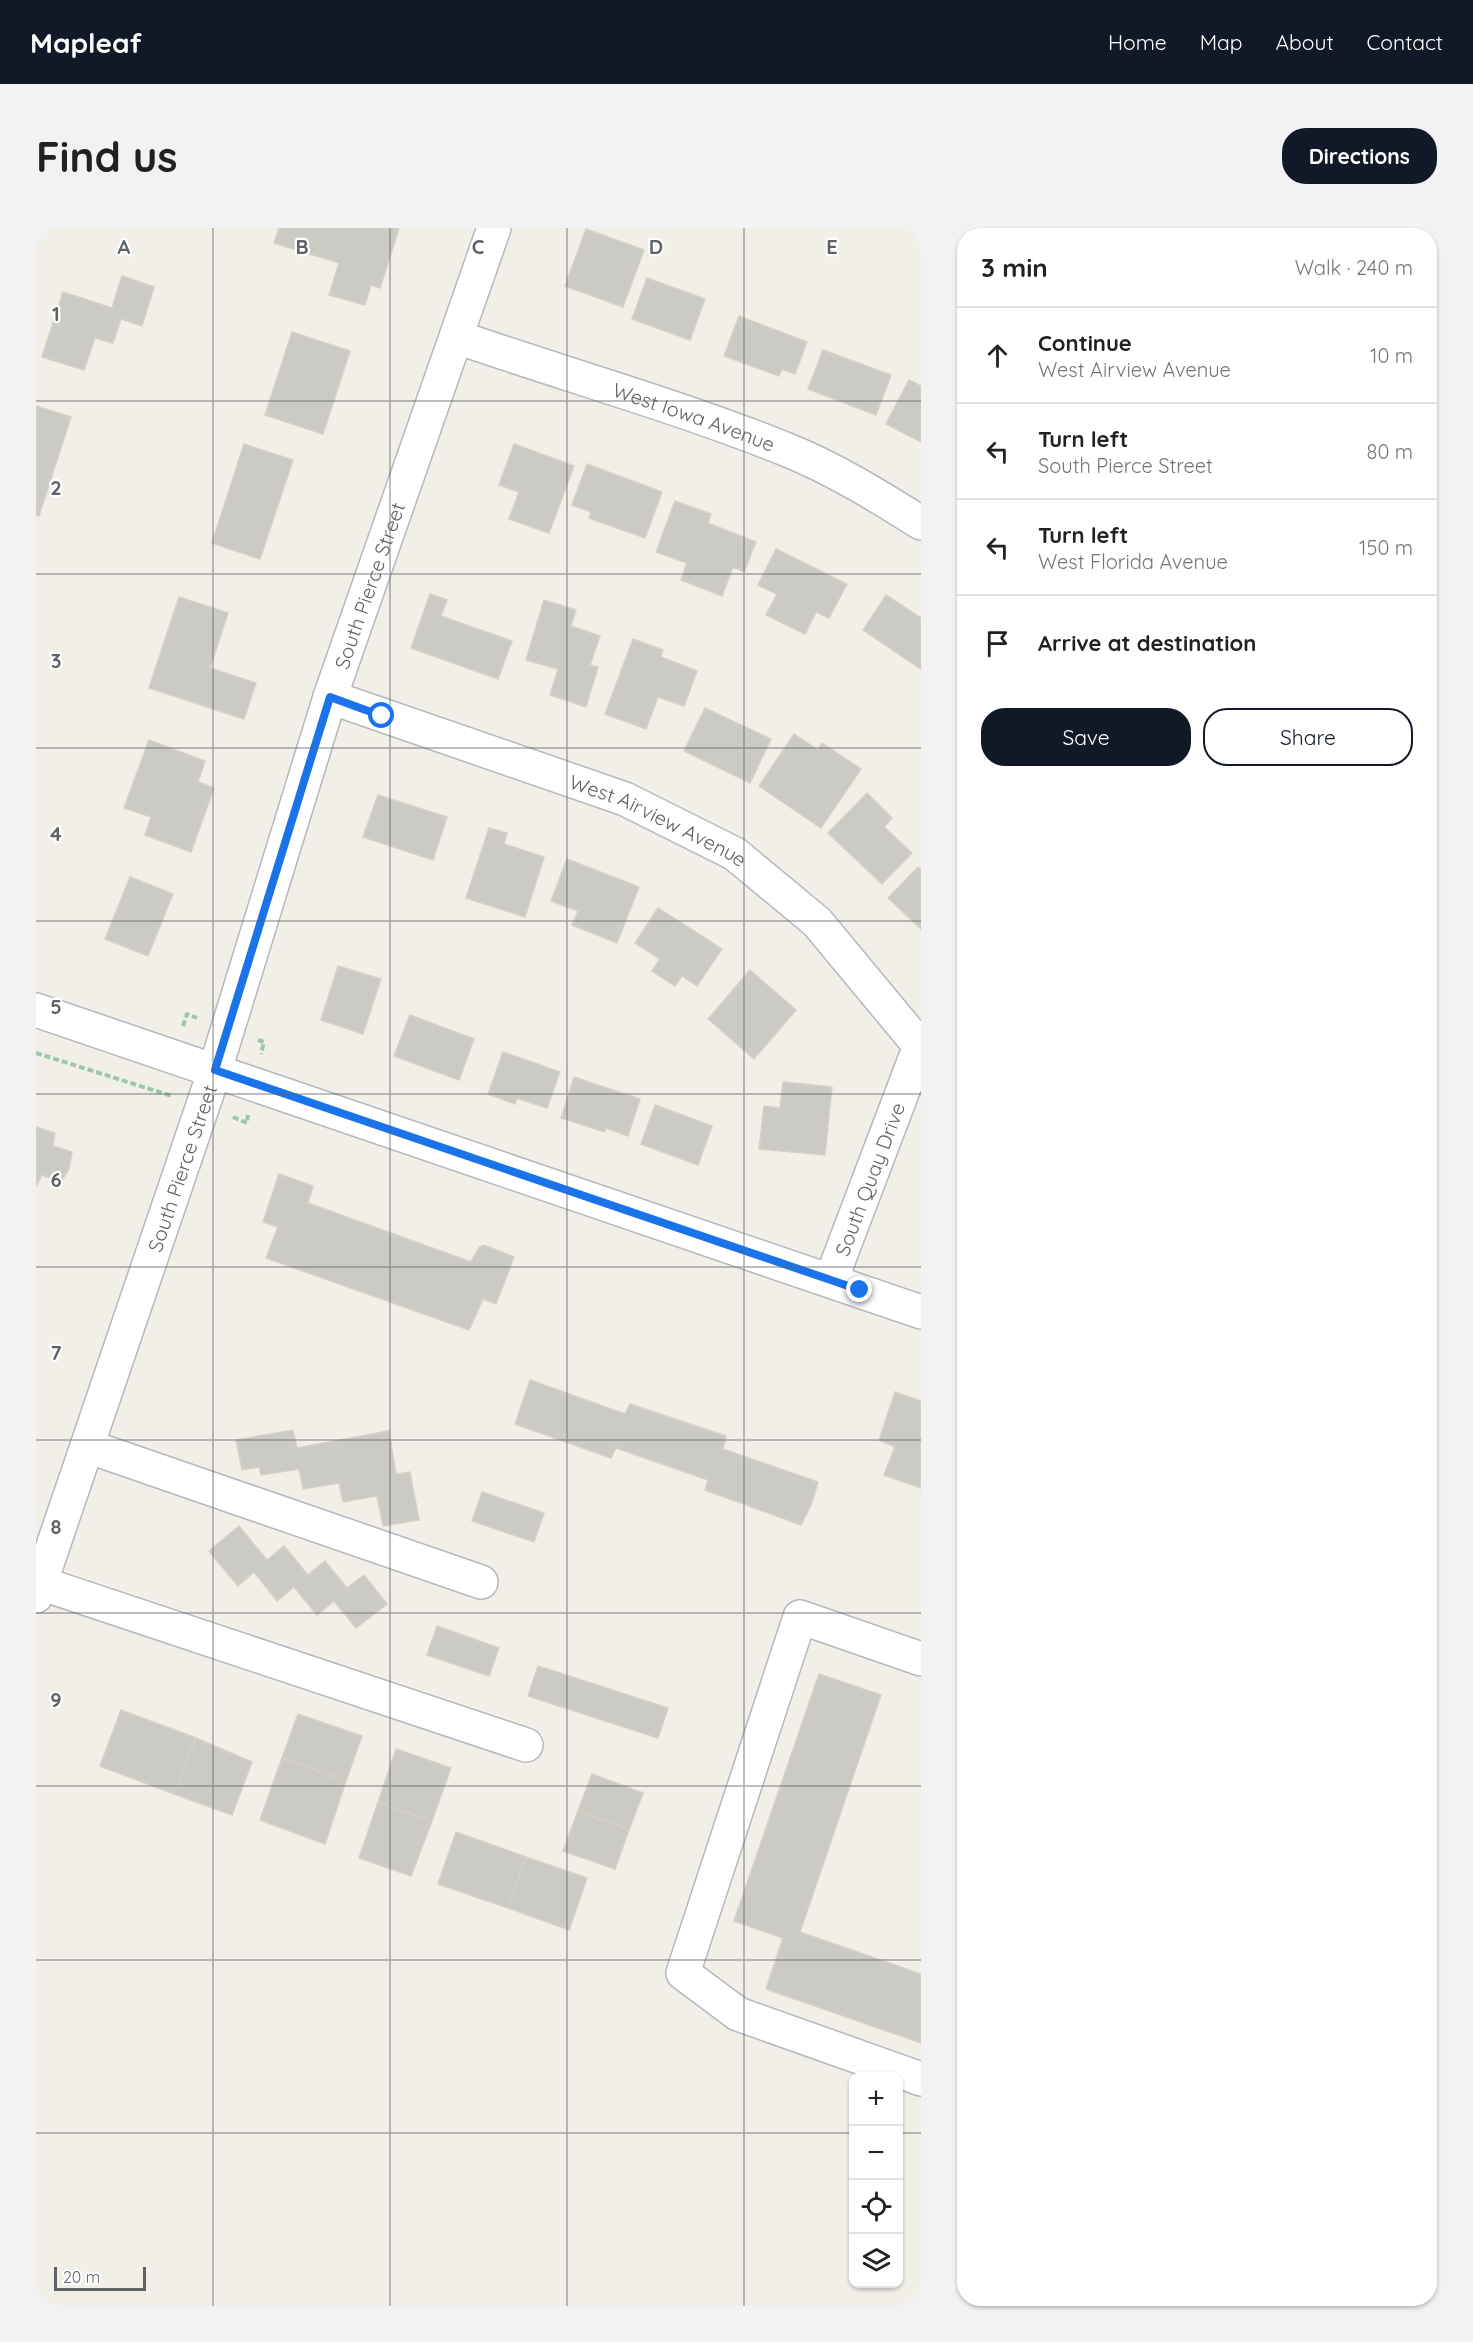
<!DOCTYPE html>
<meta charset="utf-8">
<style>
body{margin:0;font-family:Quicksand,sans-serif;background:#f2f2f2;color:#202124}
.controls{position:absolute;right:18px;bottom:18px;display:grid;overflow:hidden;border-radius:12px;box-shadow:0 2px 4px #0004}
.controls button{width:54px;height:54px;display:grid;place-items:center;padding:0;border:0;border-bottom:2px solid #e0e0e0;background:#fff;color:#202124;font:30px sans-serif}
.scale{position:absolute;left:18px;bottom:15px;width:92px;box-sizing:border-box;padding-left:6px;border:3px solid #5f6368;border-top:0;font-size:16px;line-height:21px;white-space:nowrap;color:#5f6368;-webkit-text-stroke:4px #fff;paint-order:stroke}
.stop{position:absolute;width:18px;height:18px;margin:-14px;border:4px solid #1a73e8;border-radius:50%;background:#fff}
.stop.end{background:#1a73e8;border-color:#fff;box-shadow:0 2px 6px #0008}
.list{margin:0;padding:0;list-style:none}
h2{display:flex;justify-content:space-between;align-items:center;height:78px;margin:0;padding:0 24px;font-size:26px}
h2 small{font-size:20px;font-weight:400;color:#757577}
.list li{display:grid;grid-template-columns:39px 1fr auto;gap:18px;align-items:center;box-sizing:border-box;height:96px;padding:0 24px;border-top:2px solid #e0e0e0}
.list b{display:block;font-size:22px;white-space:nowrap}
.list p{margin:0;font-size:20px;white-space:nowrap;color:#757577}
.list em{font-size:20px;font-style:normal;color:#757577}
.actions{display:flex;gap:12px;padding:18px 24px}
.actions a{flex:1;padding:14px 0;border:2px solid #111827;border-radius:24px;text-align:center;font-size:21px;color:#111827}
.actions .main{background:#111827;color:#fff}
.icon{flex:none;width:33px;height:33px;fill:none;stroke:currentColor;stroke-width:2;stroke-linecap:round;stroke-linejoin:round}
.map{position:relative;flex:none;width:885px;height:2078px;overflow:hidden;border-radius:24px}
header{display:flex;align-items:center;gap:36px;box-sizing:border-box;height:84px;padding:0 30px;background:#111827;color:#fff}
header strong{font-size:28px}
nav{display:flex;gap:33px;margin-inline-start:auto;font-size:21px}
.intro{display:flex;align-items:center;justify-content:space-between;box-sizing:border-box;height:144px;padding:0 36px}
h1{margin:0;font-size:42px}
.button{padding:15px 27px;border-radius:24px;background:#111827;color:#fff;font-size:21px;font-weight:700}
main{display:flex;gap:36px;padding:0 36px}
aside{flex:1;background:#fff;border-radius:24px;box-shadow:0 2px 4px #0004}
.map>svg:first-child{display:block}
.building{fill:#cccac5;stroke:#d6d1c6;stroke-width:1.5}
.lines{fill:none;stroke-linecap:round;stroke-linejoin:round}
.minor-casing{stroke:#b5b8bc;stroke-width:36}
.path{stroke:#9cc7a9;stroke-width:4;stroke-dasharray:6 3;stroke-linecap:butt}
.minor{stroke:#fff;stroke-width:33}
.route{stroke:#1a73e8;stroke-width:8}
.grid{fill:none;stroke:#5f6368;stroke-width:1.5;stroke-opacity:0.55}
.labels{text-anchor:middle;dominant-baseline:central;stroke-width:4.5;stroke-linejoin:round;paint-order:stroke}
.street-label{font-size:20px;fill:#5f6368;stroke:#fff}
.grid-label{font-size:20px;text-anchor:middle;font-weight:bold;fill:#5f6368;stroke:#fff;stroke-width:4.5;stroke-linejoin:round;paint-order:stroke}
</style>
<header>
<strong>Mapleaf</strong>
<nav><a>Home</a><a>Map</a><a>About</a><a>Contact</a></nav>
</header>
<div class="intro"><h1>Find us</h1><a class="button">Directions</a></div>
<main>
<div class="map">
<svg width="885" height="2078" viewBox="0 0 885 2078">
<rect width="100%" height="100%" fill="#f1efe8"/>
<!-- building -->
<g class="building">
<polygon points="243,0 359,0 363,1 344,60 335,57 329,77 293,67 303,35 238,15"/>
<polygon points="550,1 608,22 587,79 529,58"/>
<polygon points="86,48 118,59 106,98 85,91 77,115 59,110 48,142 6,129 27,64 76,80"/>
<polygon points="611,50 669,71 654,112 596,91"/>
<polygon points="703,88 771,114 759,146 746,141 743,148 688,128"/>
<polygon points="256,104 314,123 287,206 229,187"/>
<polygon points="787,122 855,147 840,187 772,161"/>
<polygon points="873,152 885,158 885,214 850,196"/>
<polygon points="0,178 35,189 3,288 0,287"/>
<polygon points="208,216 257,232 224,331 176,315"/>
<polygon points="478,216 538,238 513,305 473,291 483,264 463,257"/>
<polygon points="551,236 626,264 609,310 553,290 555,284 536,277"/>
<polygon points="639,273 675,286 672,295 720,314 708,344 697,339 686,368 645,352 651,335 620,324"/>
<polygon points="740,321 811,356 793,390 780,384 769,406 730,387 741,366 722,357"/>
<polygon points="394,366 411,372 405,388 476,413 462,451 375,420"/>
<polygon points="850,367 885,390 885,441 827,402"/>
<polygon points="143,369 192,385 174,440 220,455 208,491 113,460"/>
<polygon points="508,372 540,382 535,398 564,408 554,437 562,439 550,479 514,467 522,441 490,432"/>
<polygon points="597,411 627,422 625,429 661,443 648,478 622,469 610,501 569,486"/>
<polygon points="669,480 735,511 714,555 648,523"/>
<polygon points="758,506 782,522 786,515 825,541 785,600 723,558"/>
<polygon points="113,512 169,533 162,554 178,560 155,624 109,607 115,589 88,580"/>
<polygon points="831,565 856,590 848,599 876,625 846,656 792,605"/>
<polygon points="342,567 411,589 397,632 327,609"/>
<polygon points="453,600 471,605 468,616 508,629 489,689 430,670"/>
<polygon points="531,631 603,659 581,715 536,697 542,683 515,673"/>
<polygon points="882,639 885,642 885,701 852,670"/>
<polygon points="94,649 137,666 112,728 69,711"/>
<polygon points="622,680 686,721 661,758 646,748 639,758 616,743 624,731 599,715"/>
<polygon points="302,738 345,751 327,806 285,792"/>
<polygon points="714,742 760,782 718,831 672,791"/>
<polygon points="374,787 438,811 423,852 358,828"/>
<polygon points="467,824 524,844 511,880 481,870 479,876 452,866"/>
<polygon points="538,849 604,871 592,908 570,900 569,904 525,890"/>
<polygon points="747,854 796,859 789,927 723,921 728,878 744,880"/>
<polygon points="619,877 676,898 662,937 605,916"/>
<polygon points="0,899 19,905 17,918 36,924 33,941 25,954 6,947 0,959"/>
<polygon points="243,946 277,958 272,975 435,1034 443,1019 448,1017 478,1029 460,1076 447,1071 433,1102 230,1030 242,999 227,994"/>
<polygon points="494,1152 589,1186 594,1176 690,1208 687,1221 782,1254 776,1275 765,1297 669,1262 672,1252 580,1220 575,1230 479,1196"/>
<polygon points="859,1164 885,1173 885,1260 848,1247 859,1219 843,1212"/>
<polygon points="257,1202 261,1220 353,1203 360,1246 374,1244 383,1292 347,1298 341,1268 307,1274 303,1255 267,1261 263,1241 225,1247 223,1239 206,1242 200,1212"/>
<polygon points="446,1264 508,1285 498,1314 436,1293"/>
<polygon points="203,1298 231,1332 248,1318 272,1347 289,1333 311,1360 328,1347 351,1376 320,1400 298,1373 281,1387 258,1359 241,1373 218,1344 202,1358 173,1323"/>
<polygon points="401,1398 463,1420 453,1448 391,1427"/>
<polygon points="502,1438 632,1480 622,1510 492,1468"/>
<polygon points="783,1446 845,1467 764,1704 885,1746 885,1815 730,1761 747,1710 698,1693"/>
<polygon points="85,1482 160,1510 138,1566 64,1538"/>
<polygon points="262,1486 326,1508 310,1553 246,1530"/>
<polygon points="160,1510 216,1534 196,1587 138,1566"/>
<polygon points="360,1521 415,1540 396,1593 342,1574"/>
<polygon points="246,1530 310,1553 289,1616 224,1592"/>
<polygon points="556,1546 607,1565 593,1602 542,1583"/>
<polygon points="342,1574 396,1593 375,1648 323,1630"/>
<polygon points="542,1583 593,1602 579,1641 527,1623"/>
<polygon points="420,1604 490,1629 472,1680 402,1656"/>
<polygon points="490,1629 551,1650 533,1702 472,1680"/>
</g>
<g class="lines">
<defs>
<g id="minor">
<path id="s1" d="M 421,109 C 530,147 642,178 749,221 C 797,240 842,268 885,295"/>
<path id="s2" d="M 294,469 L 589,571 L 699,626 L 781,694 L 883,817"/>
<polyline points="0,782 885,1084"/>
<path id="s3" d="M 795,1052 L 885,815"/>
<polyline points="51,1218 445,1354"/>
<polyline points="4,1355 490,1517"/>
<path id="s4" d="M 0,1368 L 179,842 L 294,469 L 458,0"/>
<polyline points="885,1431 764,1389 647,1745 702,1786 885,1851"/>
</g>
</defs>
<!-- minor casing -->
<use href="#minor" class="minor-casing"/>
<!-- path -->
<g class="path">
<polyline points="147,798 151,786 161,790"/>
<polyline points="222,812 228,814 225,826"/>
<polyline points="0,825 136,868"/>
<polyline points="197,889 211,895 212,887"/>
</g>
<!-- minor -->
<use href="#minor" class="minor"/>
</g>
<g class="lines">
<!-- route -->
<polyline class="route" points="346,488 294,469 179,842 824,1062"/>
</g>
<!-- grid -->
<path class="grid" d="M 177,0 L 177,2078M 354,0 L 354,2078M 531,0 L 531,2078M 708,0 L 708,2078M 0,173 L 885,173M 0,346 L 885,346M 0,520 L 885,520M 0,693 L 885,693M 0,866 L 885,866M 0,1039 L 885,1039M 0,1212 L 885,1212M 0,1385 L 885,1385M 0,1558 L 885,1558M 0,1732 L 885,1732M 0,1905 L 818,1905M 862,1905 L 885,1905"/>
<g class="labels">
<!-- street labels -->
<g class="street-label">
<text stroke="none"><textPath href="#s1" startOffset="250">West Iowa Avenue</textPath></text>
<text stroke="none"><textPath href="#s4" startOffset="1064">South Pierce Street</textPath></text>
<text stroke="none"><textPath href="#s2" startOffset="351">West Airview Avenue</textPath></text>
<text stroke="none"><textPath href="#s4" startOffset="452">South Pierce Street</textPath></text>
<text stroke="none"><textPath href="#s3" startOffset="108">South Quay Drive</textPath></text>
</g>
</g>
<g class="grid-label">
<text x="88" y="26">A</text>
<text x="266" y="26">B</text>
<text x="442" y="26">C</text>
<text x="620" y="26">D</text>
<text x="796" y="26">E</text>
<text x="20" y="93">1</text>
<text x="20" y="267">2</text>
<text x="20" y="440">3</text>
<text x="20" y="613">4</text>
<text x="20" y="786">5</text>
<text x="20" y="959">6</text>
<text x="20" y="1132">7</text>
<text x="20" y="1306">8</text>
<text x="20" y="1479">9</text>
</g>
</svg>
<div class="controls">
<button>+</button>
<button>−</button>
<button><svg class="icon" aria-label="locate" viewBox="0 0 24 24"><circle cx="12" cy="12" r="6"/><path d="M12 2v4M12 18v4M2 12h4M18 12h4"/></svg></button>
<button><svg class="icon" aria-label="layers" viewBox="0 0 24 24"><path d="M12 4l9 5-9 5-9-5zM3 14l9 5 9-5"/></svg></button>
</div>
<div class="scale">20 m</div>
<div class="stop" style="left:346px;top:488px"></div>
<div class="stop end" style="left:824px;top:1062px"></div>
</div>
<aside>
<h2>3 min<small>Walk · 240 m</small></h2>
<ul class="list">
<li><svg class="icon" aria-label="ahead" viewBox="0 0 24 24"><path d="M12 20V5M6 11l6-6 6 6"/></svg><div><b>Continue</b><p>West Airview Avenue</p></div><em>10 m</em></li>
<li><svg class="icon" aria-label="left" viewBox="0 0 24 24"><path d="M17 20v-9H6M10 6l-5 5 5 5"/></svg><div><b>Turn left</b><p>South Pierce Street</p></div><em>80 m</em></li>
<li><svg class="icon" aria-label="left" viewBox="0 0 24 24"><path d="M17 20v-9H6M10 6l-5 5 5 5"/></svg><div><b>Turn left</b><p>West Florida Avenue</p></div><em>150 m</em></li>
<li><svg class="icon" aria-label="arrive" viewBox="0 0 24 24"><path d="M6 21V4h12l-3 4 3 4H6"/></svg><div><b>Arrive at destination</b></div></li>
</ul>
<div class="actions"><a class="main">Save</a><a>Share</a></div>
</aside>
</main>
